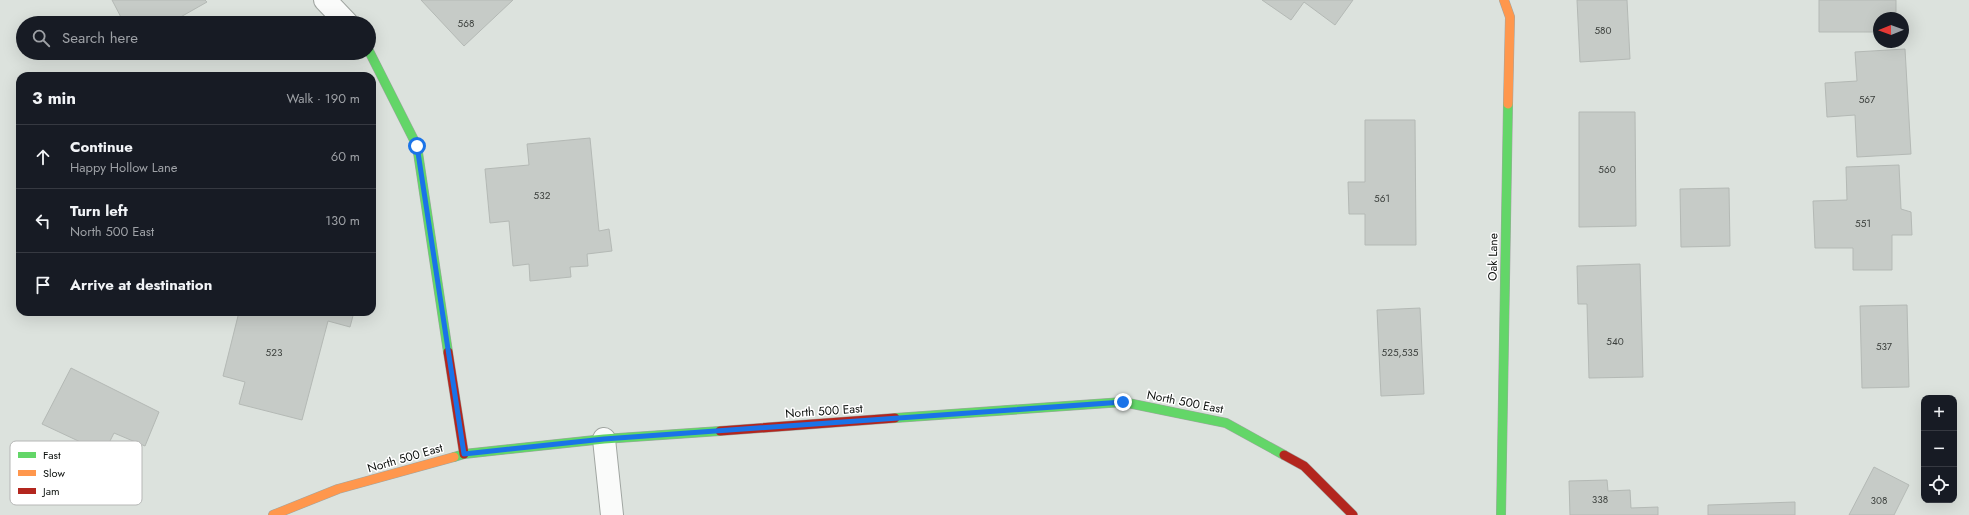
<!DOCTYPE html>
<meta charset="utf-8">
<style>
body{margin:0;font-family:Jost,sans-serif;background:#242831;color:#f1f3f6}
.controls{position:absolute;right:12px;bottom:12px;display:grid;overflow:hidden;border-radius:8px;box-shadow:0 4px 16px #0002}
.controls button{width:36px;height:36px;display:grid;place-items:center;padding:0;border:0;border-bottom:1px solid #363941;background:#171b24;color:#f1f3f6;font:20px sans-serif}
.compass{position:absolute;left:1873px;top:12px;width:36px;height:36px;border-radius:50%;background:#171b24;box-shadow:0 4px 16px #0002;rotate:269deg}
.stop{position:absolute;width:12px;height:12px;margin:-9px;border:3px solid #1a73e8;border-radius:50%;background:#fff}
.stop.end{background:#1a73e8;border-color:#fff;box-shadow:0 1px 4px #0008}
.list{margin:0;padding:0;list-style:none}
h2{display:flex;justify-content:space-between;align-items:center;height:52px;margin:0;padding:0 16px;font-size:17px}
h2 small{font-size:13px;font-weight:400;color:#9ea1a6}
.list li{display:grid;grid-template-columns:26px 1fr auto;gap:12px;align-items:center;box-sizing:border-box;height:64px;padding:0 16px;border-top:1px solid #363941}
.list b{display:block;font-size:15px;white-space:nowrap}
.list p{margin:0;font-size:13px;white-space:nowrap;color:#9ea1a6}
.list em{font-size:13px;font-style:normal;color:#9ea1a6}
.icon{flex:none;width:22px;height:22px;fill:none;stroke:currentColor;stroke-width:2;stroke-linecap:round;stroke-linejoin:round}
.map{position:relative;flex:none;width:1969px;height:515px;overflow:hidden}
.search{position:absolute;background:#171b24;box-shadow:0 4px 16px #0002;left:16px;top:16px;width:360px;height:44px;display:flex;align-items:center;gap:10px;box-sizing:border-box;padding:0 14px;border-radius:22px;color:#9ea1a6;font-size:15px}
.panel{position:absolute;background:#171b24;box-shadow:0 4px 16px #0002;left:16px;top:72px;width:360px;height:244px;border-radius:12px}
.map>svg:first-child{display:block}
.building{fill:#c6cbc7;stroke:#b4b9b5}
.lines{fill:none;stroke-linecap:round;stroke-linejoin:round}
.street-casing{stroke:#a0a5a1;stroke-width:24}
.fast-casing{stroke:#a0a5a1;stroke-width:10}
.slow-casing{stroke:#a0a5a1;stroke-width:10}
.jam-casing{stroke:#a0a5a1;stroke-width:10}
.street{stroke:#fafbfa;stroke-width:22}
.fast{stroke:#63d668;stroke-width:9}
.slow{stroke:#ff974d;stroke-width:9}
.jam{stroke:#b3261e;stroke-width:9}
.route{stroke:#1a73e8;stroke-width:5}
.labels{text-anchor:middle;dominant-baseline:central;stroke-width:3;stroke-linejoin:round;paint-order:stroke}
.number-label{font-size:10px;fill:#3c403d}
.street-label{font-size:12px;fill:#0b0f0c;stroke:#fff}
.key{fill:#fff;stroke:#b6b7b6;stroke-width:1}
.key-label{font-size:11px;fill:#0b0f0c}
</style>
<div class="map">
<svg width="1969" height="515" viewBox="0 0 1969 515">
<rect width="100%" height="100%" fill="#dce2dd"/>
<!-- building -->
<g class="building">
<polygon points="112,0 205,0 207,2 170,23 124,23"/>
<polygon points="421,0 513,0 464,46"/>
<polygon points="1262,0 1353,0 1335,25 1304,2 1291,20"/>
<polygon points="1577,0 1627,0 1630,59 1580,62"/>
<polygon points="1819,0 1896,0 1896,18 1879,18 1879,32 1819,32"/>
<polygon points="1905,49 1911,154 1857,157 1855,115 1827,117 1825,83 1857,81 1855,52"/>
<polygon points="1579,112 1635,112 1636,226 1579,227"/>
<polygon points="1365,120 1415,120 1416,245 1365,245 1365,214 1349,214 1348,182 1365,182"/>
<polygon points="590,138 599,231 609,229 612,251 587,254 588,266 570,267 571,277 530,281 529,264 513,266 509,221 490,223 485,169 529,165 527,144"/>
<polygon points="1899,165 1901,209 1911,212 1912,235 1892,235 1892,270 1853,270 1853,248 1815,248 1813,201 1847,200 1846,167"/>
<polygon points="1729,188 1730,246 1681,247 1680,189"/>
<polygon points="1640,264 1643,377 1589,378 1587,304 1578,304 1577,266"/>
<polygon points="1907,305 1909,387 1862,388 1860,306"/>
<polygon points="1420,308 1424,394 1381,396 1377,310"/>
<polygon points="239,312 354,312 350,327 328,321 302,420 239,404 245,382 223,376"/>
<polygon points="71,368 159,412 145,446 114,433 104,453 42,424"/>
<polygon points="1874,467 1909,485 1894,515 1849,515"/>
<polygon points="1607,480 1608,491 1630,490 1631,508 1658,507 1658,515 1570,515 1569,481"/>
<polygon points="1795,502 1795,515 1708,515 1708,505"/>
</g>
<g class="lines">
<defs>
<g id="street">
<polyline points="325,0 347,23"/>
<polyline points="604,439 612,515"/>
</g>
<g id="fast">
<polyline points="369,51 417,146 448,352"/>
<polyline points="895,418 1123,402 1226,423 1284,455"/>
<polyline points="454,457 464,454 604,439 720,431"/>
<polyline points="1501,515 1508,104"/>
</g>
<g id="slow">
<polyline points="1504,0 1510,17 1508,104"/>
<polyline points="273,515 338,489 454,457"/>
</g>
<g id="jam">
<polyline points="448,352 464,454"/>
<polyline points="720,431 895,418"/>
<polyline points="1284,455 1304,466 1353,515"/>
</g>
</defs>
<!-- street casing -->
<use href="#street" class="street-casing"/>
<!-- fast casing -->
<use href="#fast" class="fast-casing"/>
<!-- slow casing -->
<use href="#slow" class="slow-casing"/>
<!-- jam casing -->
<use href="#jam" class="jam-casing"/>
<!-- street -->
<use href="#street" class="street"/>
<!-- fast -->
<use href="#fast" class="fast"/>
<!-- slow -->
<use href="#slow" class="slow"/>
<!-- jam -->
<use href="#jam" class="jam"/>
</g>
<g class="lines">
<!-- route -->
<polyline class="route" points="417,146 464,454 604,439 1123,402"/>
</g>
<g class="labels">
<!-- number labels -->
<g class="number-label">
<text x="466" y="23">568</text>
<text x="1603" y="30">580</text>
<text x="1867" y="99">567</text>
<text x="1607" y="169">560</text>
<text x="542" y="195">532</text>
<text x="1382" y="198">561</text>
<text x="1863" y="223">551</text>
<text x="1615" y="341">540</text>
<text x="1884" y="346">537</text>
<text x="274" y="352">523</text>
<text x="1400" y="352">525,535</text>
<text x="1600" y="499">338</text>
<text x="1879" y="500">308</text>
</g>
<!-- street labels -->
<g class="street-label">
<text transform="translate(1493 257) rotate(-89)">Oak Lane</text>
<text transform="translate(1185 402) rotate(11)">North 500 East</text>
<text transform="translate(824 411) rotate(-4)">North 500 East</text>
<text transform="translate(405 458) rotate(-16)">North 500 East</text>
</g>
</g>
<!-- legend -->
<rect x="10" y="441" width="132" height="64" rx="6" class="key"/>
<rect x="18" y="452" width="18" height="6" fill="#63d668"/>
<rect x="18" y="470" width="18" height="6" fill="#ff974d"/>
<rect x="18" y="488" width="18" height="6" fill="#b3261e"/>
<g class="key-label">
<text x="43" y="459">Fast</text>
<text x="43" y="477">Slow</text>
<text x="43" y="495">Jam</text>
</g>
</svg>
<div class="controls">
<button>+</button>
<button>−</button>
<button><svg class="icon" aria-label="locate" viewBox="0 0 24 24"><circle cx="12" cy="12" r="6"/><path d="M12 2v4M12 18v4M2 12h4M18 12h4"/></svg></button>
</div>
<svg class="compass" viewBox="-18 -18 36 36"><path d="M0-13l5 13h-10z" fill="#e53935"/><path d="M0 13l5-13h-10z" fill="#9ea1a6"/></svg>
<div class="stop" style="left:417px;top:146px"></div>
<div class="stop end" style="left:1123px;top:402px"></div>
<div class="search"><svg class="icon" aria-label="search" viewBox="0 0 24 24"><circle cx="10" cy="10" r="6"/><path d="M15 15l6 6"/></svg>Search here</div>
<section class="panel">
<h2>3 min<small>Walk · 190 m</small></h2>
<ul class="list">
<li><svg class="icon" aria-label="ahead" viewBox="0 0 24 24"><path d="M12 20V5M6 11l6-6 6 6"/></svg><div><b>Continue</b><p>Happy Hollow Lane</p></div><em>60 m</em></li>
<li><svg class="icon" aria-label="left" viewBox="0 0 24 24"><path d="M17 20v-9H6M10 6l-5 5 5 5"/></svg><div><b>Turn left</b><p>North 500 East</p></div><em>130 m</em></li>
<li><svg class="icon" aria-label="arrive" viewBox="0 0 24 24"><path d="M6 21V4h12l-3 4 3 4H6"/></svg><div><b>Arrive at destination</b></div></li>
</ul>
</section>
</div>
